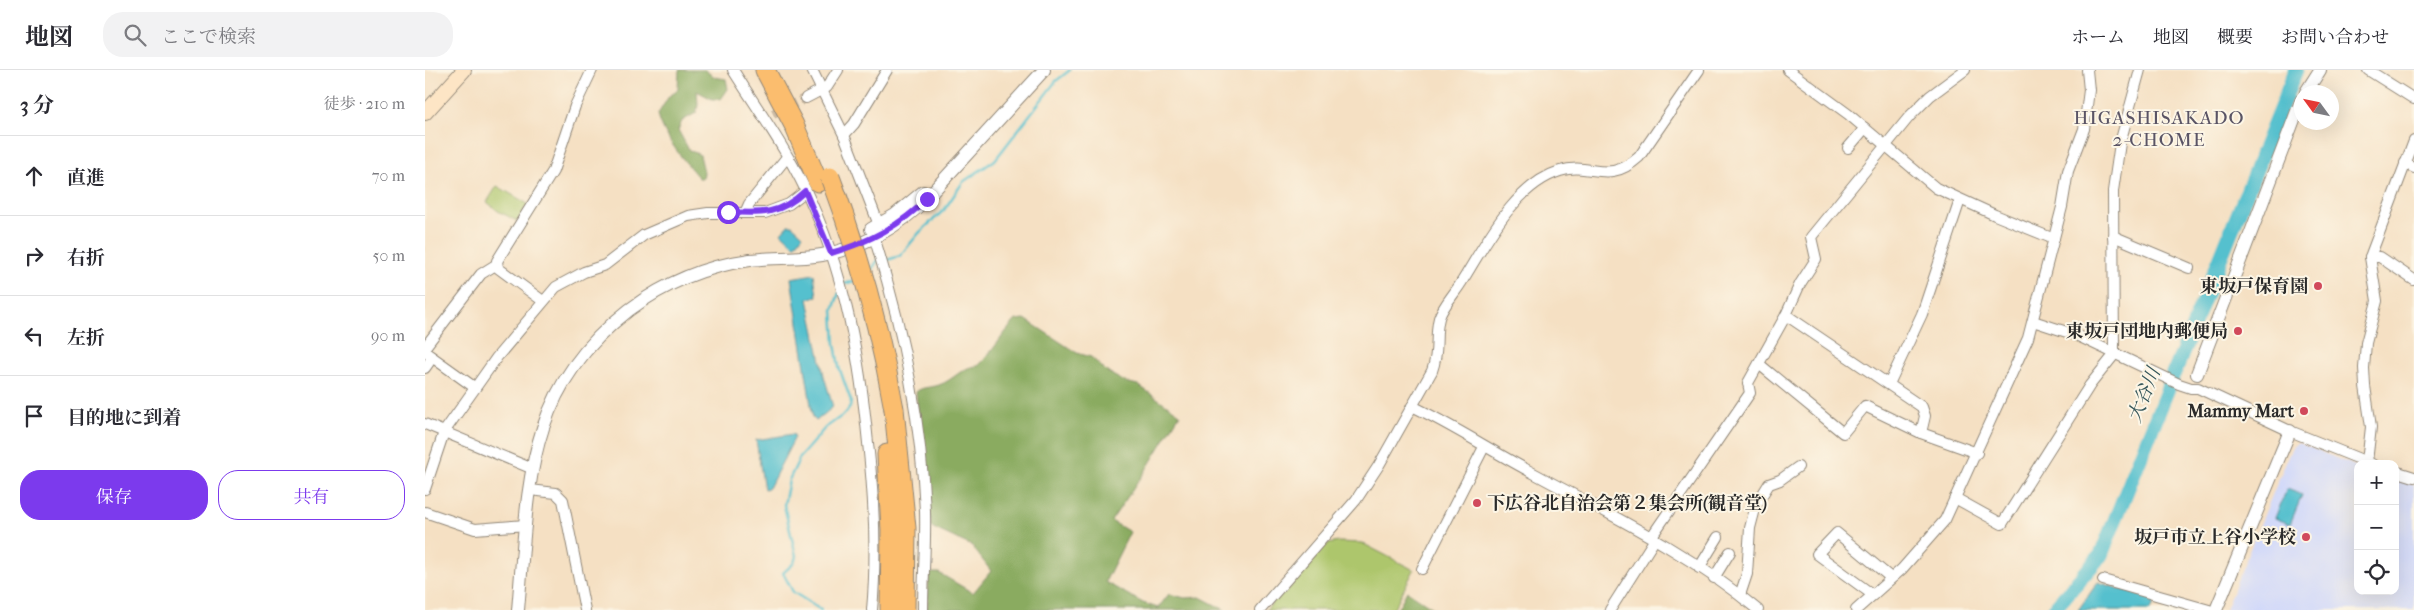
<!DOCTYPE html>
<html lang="ja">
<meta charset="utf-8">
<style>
body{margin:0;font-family:"IM FELL French Canon","Noto Serif JP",serif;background:#f2f2f3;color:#2b2b33}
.controls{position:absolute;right:15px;bottom:15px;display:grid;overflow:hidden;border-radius:10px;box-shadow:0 5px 20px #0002}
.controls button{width:45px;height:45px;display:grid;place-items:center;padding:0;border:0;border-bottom:1px solid #e1e1e2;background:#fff;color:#2b2b33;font:25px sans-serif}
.compass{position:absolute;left:1869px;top:15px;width:45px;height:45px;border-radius:50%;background:#fff;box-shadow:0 5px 20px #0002;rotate:303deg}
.stop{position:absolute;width:15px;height:15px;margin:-11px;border:4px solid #7c3aed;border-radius:50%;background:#fff}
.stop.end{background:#7c3aed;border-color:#fff;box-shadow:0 1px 5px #0008}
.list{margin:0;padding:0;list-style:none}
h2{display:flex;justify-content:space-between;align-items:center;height:65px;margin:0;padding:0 20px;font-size:21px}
h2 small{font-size:16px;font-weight:400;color:#7c7c81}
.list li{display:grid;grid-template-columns:32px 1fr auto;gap:15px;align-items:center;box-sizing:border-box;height:80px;padding:0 20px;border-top:1px solid #e1e1e2}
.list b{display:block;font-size:19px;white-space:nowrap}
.list em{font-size:16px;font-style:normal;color:#7c7c81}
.actions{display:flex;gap:10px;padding:15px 20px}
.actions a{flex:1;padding:11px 0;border:1px solid #7c3aed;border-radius:20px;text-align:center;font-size:18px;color:#7c3aed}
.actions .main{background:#7c3aed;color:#fff}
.icon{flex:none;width:28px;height:28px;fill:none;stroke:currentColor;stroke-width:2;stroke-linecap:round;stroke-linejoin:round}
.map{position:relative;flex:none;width:1989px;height:540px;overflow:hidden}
header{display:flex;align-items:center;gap:30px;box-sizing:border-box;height:70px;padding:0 25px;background:#fff;border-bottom:1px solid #e1e1e2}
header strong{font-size:24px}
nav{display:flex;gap:28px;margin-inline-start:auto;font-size:18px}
.search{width:350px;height:45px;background:#f2f2f3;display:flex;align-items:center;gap:12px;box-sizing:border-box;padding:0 18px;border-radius:20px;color:#7c7c81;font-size:19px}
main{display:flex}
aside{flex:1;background:#fff}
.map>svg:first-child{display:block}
.built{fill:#d2d9f9}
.green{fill:#adc66c;stroke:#6c784c}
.forest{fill:#8aab60;stroke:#5a6b46}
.water{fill:#54c0ce;stroke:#40767c}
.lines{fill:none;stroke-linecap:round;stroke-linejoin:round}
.stream{stroke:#54c0ce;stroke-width:2.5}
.river{stroke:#54c0ce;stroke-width:15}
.minor-tunnel{stroke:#cdbca5;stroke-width:10;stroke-dasharray:10 5;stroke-linecap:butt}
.minor-casing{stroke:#908677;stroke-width:12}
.tertiary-casing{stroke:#908677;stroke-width:14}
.secondary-casing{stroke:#908677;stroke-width:16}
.motorway-casing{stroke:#908677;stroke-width:21}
.minor{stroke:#fff;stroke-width:10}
.tertiary{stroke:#fff;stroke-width:12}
.secondary{stroke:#fde5c5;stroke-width:14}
.motorway{stroke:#fbbd6e;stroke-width:19}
.motorway-bridge-casing{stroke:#908677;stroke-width:21;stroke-linecap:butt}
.motorway-bridge{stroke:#fbbd6e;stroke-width:19}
.route{stroke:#7c3aed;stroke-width:6}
.poi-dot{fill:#d1495b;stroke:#fcf5e5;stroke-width:2}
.labels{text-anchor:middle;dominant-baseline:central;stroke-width:4;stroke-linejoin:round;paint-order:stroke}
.poi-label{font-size:18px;font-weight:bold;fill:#2b2b2b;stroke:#fcf5e5;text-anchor:end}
.neighbourhood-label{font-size:19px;letter-spacing:1px;fill:#5a5465;stroke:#fcf5e5}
.water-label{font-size:19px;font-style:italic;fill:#37585c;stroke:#fcf5e5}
</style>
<header>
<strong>地図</strong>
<div class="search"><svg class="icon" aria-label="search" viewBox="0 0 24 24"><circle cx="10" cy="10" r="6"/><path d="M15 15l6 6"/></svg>ここで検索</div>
<nav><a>ホーム</a><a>地図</a><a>概要</a><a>お問い合わせ</a></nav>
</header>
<main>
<aside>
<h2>3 分<small>徒歩 · 210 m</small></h2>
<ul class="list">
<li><svg class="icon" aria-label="ahead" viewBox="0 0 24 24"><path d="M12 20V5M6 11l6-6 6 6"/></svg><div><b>直進</b></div><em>70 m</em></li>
<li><svg class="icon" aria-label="right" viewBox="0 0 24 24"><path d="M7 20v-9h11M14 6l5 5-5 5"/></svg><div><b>右折</b></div><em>50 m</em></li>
<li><svg class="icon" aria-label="left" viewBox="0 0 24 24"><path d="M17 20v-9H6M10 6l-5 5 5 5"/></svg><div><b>左折</b></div><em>90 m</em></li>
<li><svg class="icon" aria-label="arrive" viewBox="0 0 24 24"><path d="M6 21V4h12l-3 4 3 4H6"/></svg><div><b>目的地に到着</b></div></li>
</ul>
<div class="actions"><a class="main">保存</a><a>共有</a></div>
</aside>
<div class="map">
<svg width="1989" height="540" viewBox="0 0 1989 540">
<rect width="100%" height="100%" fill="#fcf5e5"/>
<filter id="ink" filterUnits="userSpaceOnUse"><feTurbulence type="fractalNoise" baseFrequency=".02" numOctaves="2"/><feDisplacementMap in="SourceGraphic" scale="10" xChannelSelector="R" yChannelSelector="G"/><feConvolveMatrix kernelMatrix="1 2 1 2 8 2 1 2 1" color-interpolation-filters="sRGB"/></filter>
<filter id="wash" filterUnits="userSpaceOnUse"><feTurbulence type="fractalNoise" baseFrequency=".0096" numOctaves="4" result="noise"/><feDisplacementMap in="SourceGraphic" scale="20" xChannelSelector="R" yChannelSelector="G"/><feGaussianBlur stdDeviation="1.12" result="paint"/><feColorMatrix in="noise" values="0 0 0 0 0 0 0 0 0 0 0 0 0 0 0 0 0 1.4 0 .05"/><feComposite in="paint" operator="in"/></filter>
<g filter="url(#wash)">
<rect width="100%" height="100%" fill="#f5e0c3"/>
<!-- built -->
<polygon class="built" points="1874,373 1933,397 1933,521 1970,521 1970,408 1989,414 1989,540 1800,540 1867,377"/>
<!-- green -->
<g class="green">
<polygon points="72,116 103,134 92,151 73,141 62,132"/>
<polygon points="914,472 937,473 989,500 968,540 841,540 897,475"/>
</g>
<!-- forest -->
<g class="forest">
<path d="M 254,0 L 280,0 L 289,7 L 301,9 L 303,19 L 296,29 L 287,29 L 272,21 L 273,35 L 271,43 L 257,51 L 253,60 L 264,80 L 275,85 L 279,102 L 278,108 L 274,108 C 259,91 238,66 233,44 L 244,26 L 253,19 Z"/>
<path d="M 600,249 L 652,283 L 666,287 L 682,302 L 700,312 L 713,315 L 755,344 L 719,403 L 686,451 L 705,462 L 680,512 L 718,533 L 733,538 L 744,524 L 760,528 L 775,527 L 800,540 L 502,540 L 504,503 L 514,503 L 548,523 L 566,501 L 547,476 L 506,457 L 491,322 C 498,316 506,318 514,315 C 529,310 537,296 553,296 C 568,282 577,264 591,250 Z"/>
<polygon points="982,521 1011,540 972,540"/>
</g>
<!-- water -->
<g class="water">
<polygon points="363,155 367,155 378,165 370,176 356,163"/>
<polygon points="389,204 392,226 383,229 399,306 408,337 391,351 388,348 366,208"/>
<polygon points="368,364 370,367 344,418 339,419 331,370"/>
<polygon points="1862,419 1877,425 1865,454 1850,448"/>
<polygon points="1673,512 1731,530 1726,540 1653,540"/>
</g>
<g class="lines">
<!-- stream -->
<g class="stream">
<polyline points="459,191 475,186 494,163 519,140 538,112 570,90 631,11 645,0"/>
<polyline points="445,202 453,190"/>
<polyline points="419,214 433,210"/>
<polyline points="396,540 368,522 358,503 369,493 371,486 359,435 364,410 375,387 388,372 400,358 421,343 425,337 426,331 414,297 410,274 408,240 414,223"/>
</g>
<!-- river -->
<polyline class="river" points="1628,540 1676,485 1871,0"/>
</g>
</g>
<g filter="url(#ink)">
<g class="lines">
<!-- minor-tunnel -->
<polyline class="minor-tunnel" points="348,44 381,28"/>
<defs>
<g id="minor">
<path d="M 308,0 C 335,43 367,87 387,134 C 421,210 435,290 443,373 C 449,428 452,485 447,540"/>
<polyline points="387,0 419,65 454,155"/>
<polyline points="1363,0 1423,44 1511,118 1570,145 1629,169"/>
<polyline points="1943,0 1989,29"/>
<polyline points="381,28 402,17 413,0"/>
<polyline points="419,65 429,54 462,0"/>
<polyline points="1423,78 1440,58"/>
<polyline points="1980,93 1989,98"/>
<polyline points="320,143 324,134 362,87"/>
<polyline points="1688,166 1764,198"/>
<path d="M 449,167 C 477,255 496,348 500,441 C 501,474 498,507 498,540"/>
<polyline points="1945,187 1955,187 1989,210"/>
<polyline points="118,231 73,198 72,191 128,101 150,36 167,0"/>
<polyline points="1361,245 1497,337 1500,346 1496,363"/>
<polyline points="1608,251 1651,265 1754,314 1766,318 1773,318 1865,361 1947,394"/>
<polyline points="0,277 56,204 72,194"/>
<polyline points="0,282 49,317"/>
<polyline points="1334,294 1418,363 1440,336 1496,363 1552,383"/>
<polyline points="0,298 7,288"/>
<polyline points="1464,314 1497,244 1535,130"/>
<path d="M 987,336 C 1029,356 1068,382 1110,404 C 1186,445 1266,484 1333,540"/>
<polyline points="0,354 108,399"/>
<polyline points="1942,392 1946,357 1940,316 1939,298 1941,273 1952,231 1945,187 1989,71"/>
<polyline points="1970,401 1989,407"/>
<polyline points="0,419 19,362 72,287 131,217 159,202 180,195 219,165 263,146 283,143 340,143 364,134 381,121"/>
<polyline points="105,420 131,423 138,430 160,540"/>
<polyline points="1530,428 1577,454 1665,315 1689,285 1688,121 1695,73 1715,0"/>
<polyline points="0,442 50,459 101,455"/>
<polyline points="1227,466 1325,323 1323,313 1361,245 1375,214 1391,189 1386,167 1484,47 1505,26 1540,0"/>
<polyline points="1274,498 1293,467"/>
<polyline points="997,499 1059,377"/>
<polyline points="1289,508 1305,482"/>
<polyline points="1678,510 1784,540"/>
<polyline points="1315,525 1322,504 1325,458 1331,435 1344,414 1355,410 1373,397"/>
<polyline points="1448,525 1392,484 1412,463 1466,508"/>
<path d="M 835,540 L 931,430 L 954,395 L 1007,301 C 1015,279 1009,267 1014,248 C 1017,237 1030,223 1036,213 C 1060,175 1089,115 1135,101 C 1166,91 1182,116 1214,87 L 1274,0"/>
<polyline points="1185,540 1230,469"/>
<polyline points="1431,540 1477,499 1520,450 1603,268 1637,137 1643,101 1659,59 1664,20 1662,0"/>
</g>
<g id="tertiary">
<polyline points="1881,22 1895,0"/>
<polyline points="446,159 470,145 498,122"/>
<polyline points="1772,304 1876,31"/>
<path d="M 93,540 C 104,418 98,322 204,240 C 240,213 281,196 325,190 C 349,187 373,189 397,185 C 436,178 474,157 501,129 L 619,0"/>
<polyline points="1791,540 1865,361"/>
</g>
<polyline id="secondary" points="0,43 39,0"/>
<g id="motorway">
<polyline points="340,0 369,55 393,112"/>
<polyline points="469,339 481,458 480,540"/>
<polyline points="462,384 466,460 465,540"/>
</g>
</defs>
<!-- minor casing -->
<use href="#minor" class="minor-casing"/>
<!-- tertiary casing -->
<use href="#tertiary" class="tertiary-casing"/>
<!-- secondary casing -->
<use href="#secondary" class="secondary-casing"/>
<!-- motorway casing -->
<use href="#motorway" class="motorway-casing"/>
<!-- minor -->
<use href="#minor" class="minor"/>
<!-- tertiary -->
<use href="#tertiary" class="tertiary"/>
<!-- secondary -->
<use href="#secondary" class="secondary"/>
<!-- motorway -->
<use href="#motorway" class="motorway"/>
<defs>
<path id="motorway-bridge" d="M 405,107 C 434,183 455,259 469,339"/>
</defs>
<!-- motorway-bridge casing -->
<use href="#motorway-bridge" class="motorway-bridge-casing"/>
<!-- motorway-bridge -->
<use href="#motorway-bridge" class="motorway-bridge"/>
</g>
</g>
<g class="lines" filter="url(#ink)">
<!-- route -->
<path class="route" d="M 303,142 C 336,144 355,145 380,121 L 406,183 C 442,173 475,156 502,129"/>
</g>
<!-- markers -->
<g class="poi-dot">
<circle cx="1893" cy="216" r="5"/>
<circle cx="1813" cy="261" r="5"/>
<circle cx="1879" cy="341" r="5"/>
<circle cx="1052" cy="433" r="5"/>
<circle cx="1881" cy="467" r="5"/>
</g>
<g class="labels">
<!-- poi labels -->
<g class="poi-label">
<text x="1883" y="216">東坂戸保育園</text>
<text x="1803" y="261">東坂戸団地内郵便局</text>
<text x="1869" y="341">Mammy Mart</text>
<text x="1062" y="433" text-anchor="start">下広谷北自治会第２集会所(観音堂)</text>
<text x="1871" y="467">坂戸市立上谷小学校</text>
</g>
<!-- neighbourhood labels -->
<g class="neighbourhood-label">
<text x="1734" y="48">HIGASHISAKADO<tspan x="1734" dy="22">2-CHOME</tspan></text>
</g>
<!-- water labels -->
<g class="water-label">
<text transform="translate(1719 325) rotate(-68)">大谷川</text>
</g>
</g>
</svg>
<div class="controls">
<button>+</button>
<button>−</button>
<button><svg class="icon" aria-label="locate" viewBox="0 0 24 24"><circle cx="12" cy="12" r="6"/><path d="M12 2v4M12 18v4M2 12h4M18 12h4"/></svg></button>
</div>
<svg class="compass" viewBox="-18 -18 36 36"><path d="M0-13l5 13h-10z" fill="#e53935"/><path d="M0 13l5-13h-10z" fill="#7c7c81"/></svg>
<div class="stop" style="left:303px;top:142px"></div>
<div class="stop end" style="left:502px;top:129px"></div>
</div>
</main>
